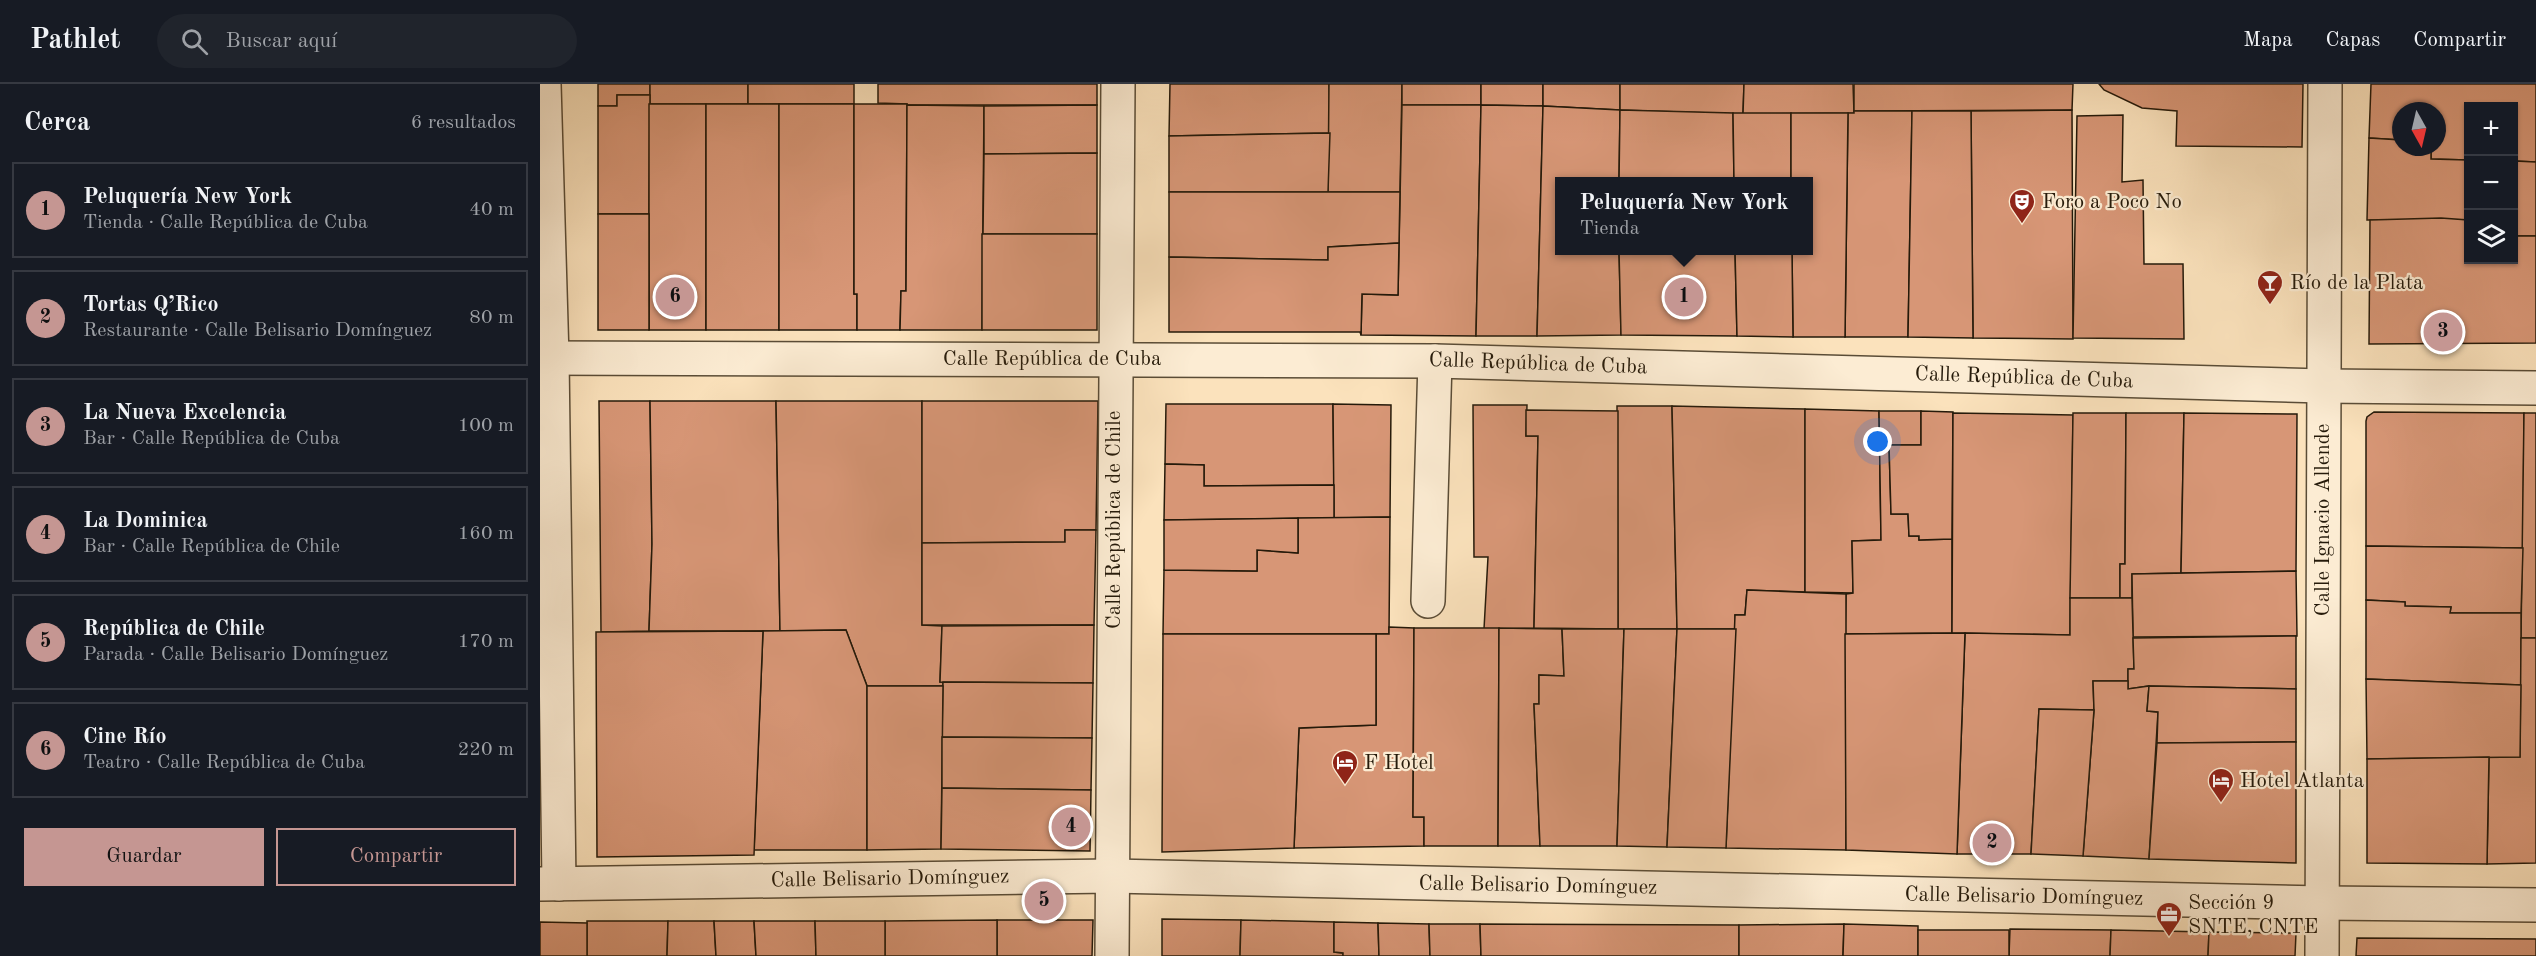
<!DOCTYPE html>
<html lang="es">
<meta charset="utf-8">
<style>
body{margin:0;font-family:"Old Standard TT",serif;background:#20242c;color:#f1f3f6}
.controls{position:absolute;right:18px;top:18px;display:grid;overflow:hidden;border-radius:0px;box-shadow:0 2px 4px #0004}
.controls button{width:54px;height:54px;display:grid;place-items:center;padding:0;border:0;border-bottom:2px solid #363941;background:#171b24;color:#f1f3f6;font:30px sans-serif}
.compass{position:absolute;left:1852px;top:18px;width:54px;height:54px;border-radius:50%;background:#171b24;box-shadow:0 2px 4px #0004;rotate:172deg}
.you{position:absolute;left:1338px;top:358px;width:21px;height:21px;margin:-15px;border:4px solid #fff;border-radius:50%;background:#1a73e8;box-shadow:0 0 0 9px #1a73e833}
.badge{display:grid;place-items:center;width:39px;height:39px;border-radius:50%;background:#c59692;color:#111;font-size:20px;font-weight:700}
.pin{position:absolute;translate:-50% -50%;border:3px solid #fff;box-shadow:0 2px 6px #0006}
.popup{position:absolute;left:1015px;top:93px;width:258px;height:78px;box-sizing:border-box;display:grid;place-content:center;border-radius:0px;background:#171b24;filter:drop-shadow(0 2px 4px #0005);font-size:20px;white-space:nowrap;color:#9ea1a6}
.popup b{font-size:22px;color:#f1f3f6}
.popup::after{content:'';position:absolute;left:50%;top:100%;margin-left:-12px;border:12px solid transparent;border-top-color:#171b24}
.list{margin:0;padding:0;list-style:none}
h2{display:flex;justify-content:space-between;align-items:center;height:78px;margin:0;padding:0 24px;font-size:26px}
h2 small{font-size:20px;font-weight:400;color:#9ea1a6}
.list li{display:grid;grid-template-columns:39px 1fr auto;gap:18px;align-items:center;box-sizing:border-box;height:96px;margin:0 12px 12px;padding:0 12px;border:2px solid #363941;border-radius:0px}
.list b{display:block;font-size:22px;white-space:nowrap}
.list p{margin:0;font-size:20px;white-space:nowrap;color:#9ea1a6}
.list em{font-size:20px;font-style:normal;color:#9ea1a6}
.actions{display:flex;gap:12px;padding:18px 24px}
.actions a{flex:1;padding:14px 0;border:2px solid #c59692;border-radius:0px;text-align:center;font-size:21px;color:#c59692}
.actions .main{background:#c59692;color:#111}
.icon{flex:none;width:33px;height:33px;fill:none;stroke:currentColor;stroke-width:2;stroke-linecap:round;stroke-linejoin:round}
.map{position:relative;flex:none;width:1996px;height:872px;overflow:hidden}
header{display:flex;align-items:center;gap:36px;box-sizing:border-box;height:84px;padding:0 30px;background:#171b24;border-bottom:2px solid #363941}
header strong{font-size:28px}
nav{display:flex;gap:33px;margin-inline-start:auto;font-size:21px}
.search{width:420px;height:54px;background:#20242c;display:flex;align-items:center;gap:15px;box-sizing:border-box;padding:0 21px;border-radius:33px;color:#9ea1a6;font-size:22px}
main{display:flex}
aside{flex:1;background:#171b24}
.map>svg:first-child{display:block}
.building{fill:#d79676;stroke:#251a0a;stroke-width:1.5}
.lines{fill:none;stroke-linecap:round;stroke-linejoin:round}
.minor-casing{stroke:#5a4c36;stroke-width:36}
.minor{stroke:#fcecd3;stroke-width:33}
.labels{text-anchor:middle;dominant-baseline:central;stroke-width:4.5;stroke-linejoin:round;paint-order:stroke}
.poi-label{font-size:21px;fill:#251a0a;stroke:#fcecd3;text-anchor:start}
.street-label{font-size:21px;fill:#251a0a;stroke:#fcecd3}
</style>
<header>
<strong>Pathlet</strong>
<div class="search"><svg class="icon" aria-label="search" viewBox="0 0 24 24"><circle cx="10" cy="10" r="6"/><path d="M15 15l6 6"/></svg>Buscar aquí</div>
<nav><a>Mapa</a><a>Capas</a><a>Compartir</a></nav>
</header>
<main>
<aside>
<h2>Cerca<small>6 resultados</small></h2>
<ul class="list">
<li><span class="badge">1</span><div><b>Peluquería New York</b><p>Tienda · Calle República de Cuba</p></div><em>40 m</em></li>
<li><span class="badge">2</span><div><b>Tortas Q’Rico</b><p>Restaurante · Calle Belisario Domínguez</p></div><em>80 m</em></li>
<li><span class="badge">3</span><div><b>La Nueva Excelencia</b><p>Bar · Calle República de Cuba</p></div><em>100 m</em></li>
<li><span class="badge">4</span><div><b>La Dominica</b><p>Bar · Calle República de Chile</p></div><em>160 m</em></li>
<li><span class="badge">5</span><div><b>República de Chile</b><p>Parada · Calle Belisario Domínguez</p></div><em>170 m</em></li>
<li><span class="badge">6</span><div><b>Cine Río</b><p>Teatro · Calle República de Cuba</p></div><em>220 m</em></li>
</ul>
<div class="actions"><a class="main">Guardar</a><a>Compartir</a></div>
</aside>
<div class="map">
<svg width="1996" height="872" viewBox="0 0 1996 872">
<rect width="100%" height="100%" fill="#fbe2bc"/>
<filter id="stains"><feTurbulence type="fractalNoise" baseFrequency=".00333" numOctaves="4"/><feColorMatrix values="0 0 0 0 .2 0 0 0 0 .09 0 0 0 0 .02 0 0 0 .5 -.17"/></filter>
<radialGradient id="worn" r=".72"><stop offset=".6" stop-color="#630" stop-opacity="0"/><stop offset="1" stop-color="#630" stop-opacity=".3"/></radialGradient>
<!-- building -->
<g class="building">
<polygon points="58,0 110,0 110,11 77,11 77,22 58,22"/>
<rect x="110" y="0" width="98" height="20"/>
<rect x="208" y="0" width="106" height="20"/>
<polygon points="338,0 557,0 557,21 367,21 367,20 338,19"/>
<polygon points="630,0 789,0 790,49 629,52"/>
<polygon points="789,0 862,0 860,108 788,108"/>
<rect x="862" y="0" width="79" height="21"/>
<polygon points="941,0 1003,0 1003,22 941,21"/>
<polygon points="1003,0 1080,0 1080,26 1003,22"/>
<polygon points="1080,0 1204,0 1203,30 1080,26"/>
<polygon points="1204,0 1313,0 1314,29 1203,30"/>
<polygon points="1314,0 1533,0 1532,26 1314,27"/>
<polygon points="1559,0 1763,0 1762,63 1636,62 1637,27 1602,24 1564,6"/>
<polygon points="1831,0 1996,0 1996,78 1974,77 1974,22 1928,22 1928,76 1891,75 1891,63 1897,63 1897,27 1861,27 1861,56 1829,54"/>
<polygon points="77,11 110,11 109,130 58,130 58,22 77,22"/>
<rect x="109" y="20" width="57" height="226"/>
<rect x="166" y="20" width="73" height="226"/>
<polygon points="239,20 314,20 314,210 317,210 317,246 239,246"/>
<polygon points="314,20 367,20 366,207 361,207 360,246 317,246 317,210 314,210"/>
<polygon points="367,21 444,22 442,246 360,246 361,207 366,207"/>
<polygon points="557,21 557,69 444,70 444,22"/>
<polygon points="862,21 941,21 936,252 821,251 822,210 858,211"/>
<polygon points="941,21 1003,22 997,252 936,252"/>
<polygon points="1003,22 1080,26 1079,98 1020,98 1020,166 1079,166 1081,251 997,252"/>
<polygon points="1080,26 1193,29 1194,98 1079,98"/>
<polygon points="1532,26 1533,255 1433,254 1431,27"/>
<polygon points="1314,27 1372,27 1368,253 1305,253 1308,29 1314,29"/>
<polygon points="1372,27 1431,27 1433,254 1368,253"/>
<polygon points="1193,29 1251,29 1251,98 1194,98"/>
<polygon points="1251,29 1308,29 1305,253 1253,253 1252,166 1268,166 1268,98 1251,98"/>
<polygon points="1583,31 1582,98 1603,96 1604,180 1643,180 1644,255 1533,254 1537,32"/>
<polygon points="790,49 788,108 629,108 629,52"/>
<polygon points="1829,54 1861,56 1861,63 1891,63 1891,75 1928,76 1928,136 1827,136"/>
<polygon points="557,69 557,150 443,150 444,70"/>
<polygon points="1974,77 1996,78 1996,152 1974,152"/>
<polygon points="629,108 860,108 859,159 788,163 788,176 629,173"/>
<rect x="58" y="130" width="51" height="116"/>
<polygon points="1901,134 1928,136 1928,176 1974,176 1974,152 1996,152 1996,259 1829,260 1830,136"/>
<rect x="442" y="150" width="115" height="96"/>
<polygon points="859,159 858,211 822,210 821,251 820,248 629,248 629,173 788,176 788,163"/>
<polygon points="1079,166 1195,166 1197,252 1081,251"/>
<polygon points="1195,166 1252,166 1253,253 1197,252"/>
<polygon points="59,317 110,317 112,460 109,547 61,548"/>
<polygon points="110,317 236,317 240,547 109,547 112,460"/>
<polygon points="236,317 382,317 382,541 402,542 400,598 403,598 403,602 327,602 306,546 240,547"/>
<polygon points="382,317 558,317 556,446 525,446 525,458 382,459"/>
<polygon points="626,320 793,320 794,401 664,402 664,381 625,380"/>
<polygon points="793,320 851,321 850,433 794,434"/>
<polygon points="933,321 987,321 986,352 998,352 994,544 944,545 948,473 934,473"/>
<polygon points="1077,322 1132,322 1137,545 1078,545"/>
<polygon points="1132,322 1265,325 1265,508 1207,506 1205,531 1195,531 1196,545 1137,545"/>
<polygon points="1265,325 1339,327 1341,456 1312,457 1313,509 1265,508"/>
<polygon points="986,326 1078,327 1078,545 994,544 998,352 986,352"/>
<polygon points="1339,327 1381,327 1381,361 1349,361 1351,430 1368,430 1369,452 1379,452 1379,456 1412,455 1412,549 1305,550 1306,510 1313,509 1312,457 1341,456"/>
<polygon points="1381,327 1413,328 1412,455 1379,456 1379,452 1369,452 1368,430 1351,430 1349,361 1381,361"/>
<polygon points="1834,328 1984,329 1983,464 1826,462 1826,337 1827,333"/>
<polygon points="1413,329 1533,331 1530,551 1412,549"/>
<polygon points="1533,329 1586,329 1585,480 1580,480 1580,514 1530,514"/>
<polygon points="1586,329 1644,329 1641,489 1592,490 1592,514 1580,514 1580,480 1585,480"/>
<polygon points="1644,329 1757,330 1756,487 1641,489"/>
<polygon points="1984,329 1996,329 1996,554 1981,554"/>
<polygon points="625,380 664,381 664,402 794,401 794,434 624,436"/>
<polygon points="850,433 849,550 623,550 624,486 717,487 717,466 758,469 758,434"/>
<polygon points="758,434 758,469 717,466 717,487 624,486 624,436"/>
<polygon points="525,446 556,446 554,541 382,541 382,459 525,458"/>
<polygon points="1826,462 1983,464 1981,529 1910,529 1911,523 1865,522 1865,518 1826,516"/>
<polygon points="1756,487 1757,552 1593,553 1592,490"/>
<polygon points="1207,506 1306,510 1306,766 1186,764 1195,531 1205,531"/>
<polygon points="1530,514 1592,514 1594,585 1588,585 1588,597 1553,597 1554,626 1499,625 1491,770 1417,770 1425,549 1530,551"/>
<polygon points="1826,516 1865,518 1865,522 1911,523 1910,529 1981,529 1981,601 1826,595"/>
<polygon points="554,541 553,599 400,598 402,542"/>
<polygon points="849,543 874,544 873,733 884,733 884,762 754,764 759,644 836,641 836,550 849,550"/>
<polygon points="874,544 959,544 958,762 884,762 884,733 873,733"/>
<polygon points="959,544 1022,545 1024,592 999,591 999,620 994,620 1000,762 958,762"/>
<polygon points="1022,545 1084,545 1077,762 1000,762 994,620 999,620 999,591 1024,592"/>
<polygon points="1084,545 1137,545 1127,763 1077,762"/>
<polygon points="1137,545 1196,545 1186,764 1127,763"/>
<polygon points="306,546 327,602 327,766 214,766 223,547"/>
<polygon points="223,547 214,771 57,773 56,548"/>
<polygon points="1425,549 1417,770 1306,766 1305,550"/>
<polygon points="623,550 836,550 836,641 759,644 754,764 622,768"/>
<polygon points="1756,552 1756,605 1609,602 1588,605 1588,585 1594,585 1593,554"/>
<polygon points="1981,554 1996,554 1996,779 1947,780 1949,673 1980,673"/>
<polygon points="1826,595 1981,601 1980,673 1827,675"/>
<polygon points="1553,597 1588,597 1588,605 1609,602 1607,627 1618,628 1609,775 1543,772 1554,626"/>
<polygon points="403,598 553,599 552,654 402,653"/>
<polygon points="327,602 403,602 401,765 327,766"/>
<polygon points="1609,602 1756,605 1756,658 1617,659 1618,628 1607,627"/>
<polygon points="1499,625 1554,626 1543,772 1491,770"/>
<polygon points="402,653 552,654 551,706 402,704"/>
<polygon points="1756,658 1756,779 1609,775 1617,659"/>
<polygon points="1949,673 1947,780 1827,779 1827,675"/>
<polygon points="402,704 551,706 550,767 401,765"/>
<polygon points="622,835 701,836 700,872 622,872"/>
<polygon points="457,836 553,836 552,872 457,872"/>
<polygon points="457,836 457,872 345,872 345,837"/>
<polygon points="701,836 794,838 794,868 803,869 803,872 700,872"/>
<polygon points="47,837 128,837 127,872 134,872 47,872"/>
<polygon points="128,837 174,837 176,872 127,872"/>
<polygon points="174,837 214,837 216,872 176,872"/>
<polygon points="214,837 275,837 276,872 216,872"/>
<polygon points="275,837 345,837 345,872 276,872"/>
<polygon points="0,838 47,839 47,872 0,872"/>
<polygon points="794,838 838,839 839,872 803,872 803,869 794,868"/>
<polygon points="838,839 889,840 890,872 839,872"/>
<polygon points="889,840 940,840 941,872 890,872"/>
<polygon points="940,840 1199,841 1199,872 941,872"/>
<polygon points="1304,840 1303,872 1199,872 1199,841"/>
<polygon points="1304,840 1378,842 1378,872 1303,872"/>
<polygon points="1470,845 1571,846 1570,872 1469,872"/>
<rect x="1378" y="846" width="91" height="26"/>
<polygon points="1571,846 1669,848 1668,872 1570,872"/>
<polygon points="1669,848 1756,849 1755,872 1668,872"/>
<polygon points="1817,854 1996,855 1996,872 1816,872"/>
</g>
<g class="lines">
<defs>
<g id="minor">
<polyline points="4,0 12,274 19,800"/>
<polyline points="0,274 895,277 1783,302 1996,304"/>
<polyline points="888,517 895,277"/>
<polyline points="0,800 572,792 1782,819 1996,821"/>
<polyline points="572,872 578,0"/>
<polyline points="1782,872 1785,0"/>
</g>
</defs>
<!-- minor casing -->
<use href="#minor" class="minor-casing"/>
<!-- minor -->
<use href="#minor" class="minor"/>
</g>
<!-- icons -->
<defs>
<symbol id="theatre-pin" viewBox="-11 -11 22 30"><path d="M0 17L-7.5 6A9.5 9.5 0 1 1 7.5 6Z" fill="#8f2418" stroke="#fcecd3"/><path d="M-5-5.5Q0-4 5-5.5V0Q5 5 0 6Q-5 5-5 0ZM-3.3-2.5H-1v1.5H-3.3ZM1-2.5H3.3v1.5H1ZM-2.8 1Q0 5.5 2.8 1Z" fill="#fff"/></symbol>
<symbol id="bar-pin" viewBox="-11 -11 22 30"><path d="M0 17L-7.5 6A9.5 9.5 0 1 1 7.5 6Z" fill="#8f2418" stroke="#fcecd3"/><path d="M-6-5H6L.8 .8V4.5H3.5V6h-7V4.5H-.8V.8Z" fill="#fff"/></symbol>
<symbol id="hotel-pin" viewBox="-11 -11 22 30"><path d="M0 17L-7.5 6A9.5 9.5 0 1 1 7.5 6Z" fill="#8f2418" stroke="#fcecd3"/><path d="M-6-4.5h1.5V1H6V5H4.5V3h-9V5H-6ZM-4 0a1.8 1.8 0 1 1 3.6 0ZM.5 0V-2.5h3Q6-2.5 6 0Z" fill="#fff"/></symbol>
<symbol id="office-pin" viewBox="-11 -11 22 30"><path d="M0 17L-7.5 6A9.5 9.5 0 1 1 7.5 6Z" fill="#8f2418" stroke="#fcecd3"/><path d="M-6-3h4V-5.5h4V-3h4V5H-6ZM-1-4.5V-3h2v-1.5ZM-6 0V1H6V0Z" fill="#fff"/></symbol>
</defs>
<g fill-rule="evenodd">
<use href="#theatre-pin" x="1467" y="103" width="30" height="40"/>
<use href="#bar-pin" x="1715" y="184" width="30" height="40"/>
<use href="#hotel-pin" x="790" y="664" width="30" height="40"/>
<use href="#hotel-pin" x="1666" y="682" width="30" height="40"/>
<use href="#office-pin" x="1614" y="816" width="30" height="40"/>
</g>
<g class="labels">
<!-- poi labels -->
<g class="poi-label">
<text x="1502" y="118">Foro a Poco No</text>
<text x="1750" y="199">Río de la Plata</text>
<text x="824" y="679">F Hotel</text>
<text x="1700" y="697">Hotel Atlanta</text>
<text x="1648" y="819">Sección 9<tspan x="1648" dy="24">SNTE, CNTE</tspan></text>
</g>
<!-- street labels -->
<g class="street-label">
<text x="512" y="275">Calle República de Cuba</text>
<text transform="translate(998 280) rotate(2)">Calle República de Cuba</text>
<text transform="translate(1484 294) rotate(2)">Calle República de Cuba</text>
<text transform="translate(574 436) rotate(-90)">Calle República de Chile</text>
<text transform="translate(1783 436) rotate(-90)">Calle Ignacio Allende</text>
<text transform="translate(350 795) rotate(-1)">Calle Belisario Domínguez</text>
<text transform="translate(998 802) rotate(1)">Calle Belisario Domínguez</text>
<text transform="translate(1484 813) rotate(1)">Calle Belisario Domínguez</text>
</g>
</g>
<rect width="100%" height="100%" filter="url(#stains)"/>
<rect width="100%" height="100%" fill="url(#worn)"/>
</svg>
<div class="controls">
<button>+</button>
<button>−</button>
<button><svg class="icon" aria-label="layers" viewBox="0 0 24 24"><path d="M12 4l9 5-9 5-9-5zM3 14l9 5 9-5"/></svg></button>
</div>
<svg class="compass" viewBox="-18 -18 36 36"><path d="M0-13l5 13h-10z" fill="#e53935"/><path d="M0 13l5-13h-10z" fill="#9ea1a6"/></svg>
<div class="you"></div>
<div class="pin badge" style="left:1144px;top:213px">1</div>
<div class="popup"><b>Peluquería New York</b>Tienda</div>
<div class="pin badge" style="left:1452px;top:759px">2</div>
<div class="pin badge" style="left:1903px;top:248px">3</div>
<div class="pin badge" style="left:531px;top:743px">4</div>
<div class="pin badge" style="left:504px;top:817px">5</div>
<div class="pin badge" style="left:135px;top:213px">6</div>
</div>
</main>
